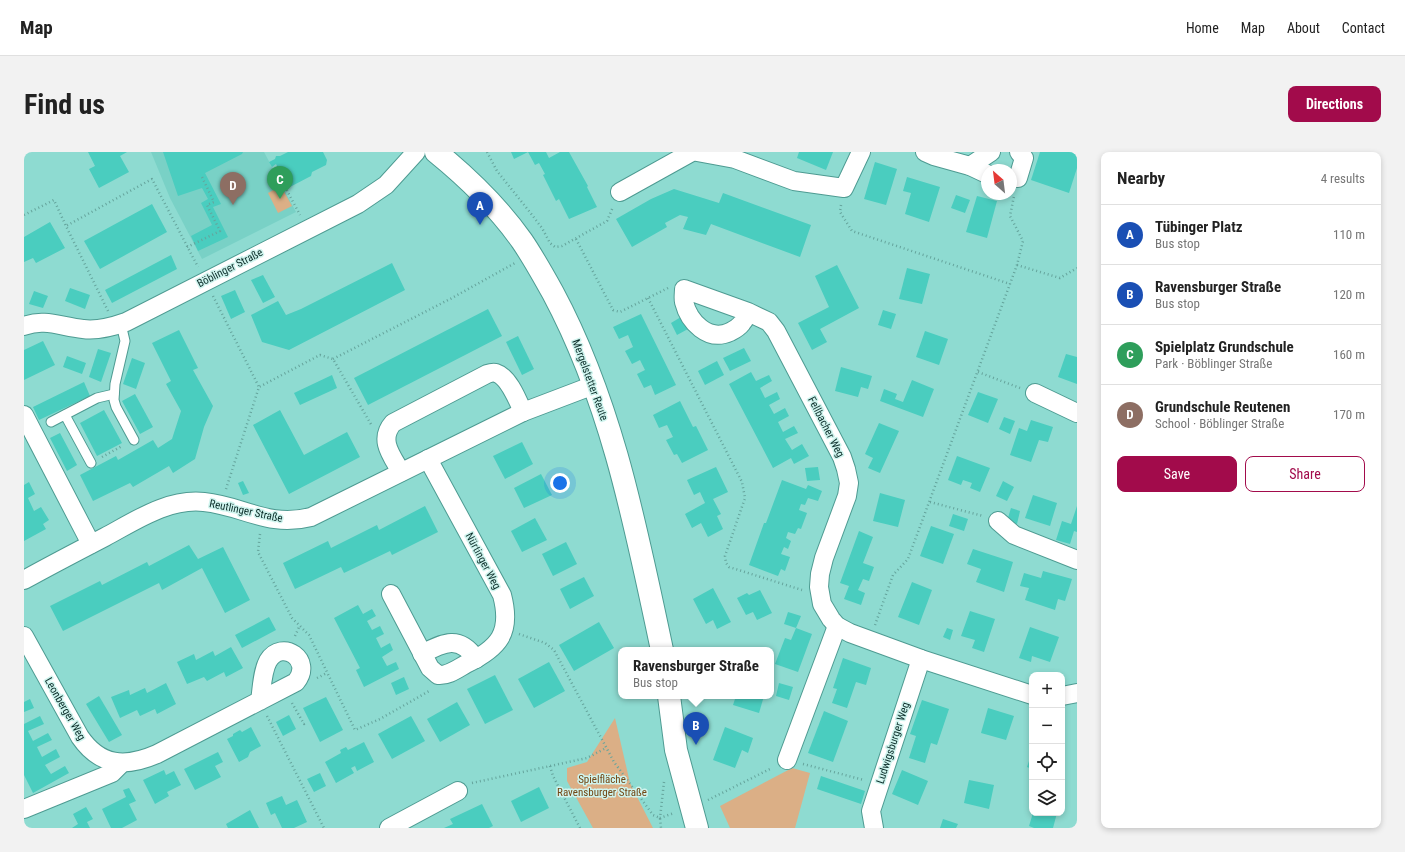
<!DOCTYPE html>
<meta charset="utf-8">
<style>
body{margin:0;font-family:"Roboto Condensed",sans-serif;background:#f2f2f2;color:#222}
.controls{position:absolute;right:12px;bottom:12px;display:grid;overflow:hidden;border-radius:8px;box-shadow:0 2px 6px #0003}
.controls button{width:36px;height:36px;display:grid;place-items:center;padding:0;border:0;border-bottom:1px solid #e0e0e0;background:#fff;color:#222;font:20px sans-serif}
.compass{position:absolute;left:957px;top:12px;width:36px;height:36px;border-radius:50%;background:#fff;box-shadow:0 2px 6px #0003;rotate:332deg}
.you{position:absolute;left:536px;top:331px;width:14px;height:14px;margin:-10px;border:3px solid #fff;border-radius:50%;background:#1a73e8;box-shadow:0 0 0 6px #1a73e833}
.badge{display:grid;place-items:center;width:26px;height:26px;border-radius:50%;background:#a20b4b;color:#fff;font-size:13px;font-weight:700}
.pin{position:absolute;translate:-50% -33px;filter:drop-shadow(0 1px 2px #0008)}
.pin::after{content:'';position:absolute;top:21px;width:14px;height:12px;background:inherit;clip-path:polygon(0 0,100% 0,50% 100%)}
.popup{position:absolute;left:594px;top:495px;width:156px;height:52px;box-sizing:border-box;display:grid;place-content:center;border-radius:8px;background:#fff;filter:drop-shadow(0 1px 3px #0005);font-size:13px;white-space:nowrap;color:#767676}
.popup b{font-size:15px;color:#222}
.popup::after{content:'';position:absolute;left:50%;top:100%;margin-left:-8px;border:8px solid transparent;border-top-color:#fff}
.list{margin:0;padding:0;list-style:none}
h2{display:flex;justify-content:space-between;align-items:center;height:52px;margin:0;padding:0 16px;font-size:17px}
h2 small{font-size:13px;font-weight:400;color:#767676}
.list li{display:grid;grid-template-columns:26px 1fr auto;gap:12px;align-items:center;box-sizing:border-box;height:60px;padding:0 16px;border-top:1px solid #e0e0e0}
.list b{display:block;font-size:15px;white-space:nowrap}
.list p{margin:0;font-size:13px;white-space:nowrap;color:#767676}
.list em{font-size:13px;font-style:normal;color:#767676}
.actions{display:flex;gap:8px;padding:12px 16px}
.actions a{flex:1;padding:9px 0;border:1px solid #a20b4b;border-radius:8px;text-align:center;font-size:14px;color:#a20b4b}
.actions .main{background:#a20b4b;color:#fff}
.icon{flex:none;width:22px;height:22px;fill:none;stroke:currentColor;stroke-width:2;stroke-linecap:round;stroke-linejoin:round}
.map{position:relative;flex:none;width:1053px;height:676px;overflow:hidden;border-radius:8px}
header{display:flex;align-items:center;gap:24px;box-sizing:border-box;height:56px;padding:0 20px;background:#fff;border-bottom:1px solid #e0e0e0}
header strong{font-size:19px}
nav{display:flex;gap:22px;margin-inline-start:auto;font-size:14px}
.intro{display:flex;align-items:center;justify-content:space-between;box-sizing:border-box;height:96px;padding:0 24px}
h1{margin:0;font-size:28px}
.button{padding:10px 18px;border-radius:8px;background:#a20b4b;color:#fff;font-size:14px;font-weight:700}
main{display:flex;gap:24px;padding:0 24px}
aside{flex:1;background:#fff;border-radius:8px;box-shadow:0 2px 6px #0003}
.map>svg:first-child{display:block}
.built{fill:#79d1c6}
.green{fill:#dbaf86}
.building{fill:#4acdbf}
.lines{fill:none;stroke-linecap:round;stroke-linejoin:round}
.service-casing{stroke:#4e9b92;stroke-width:11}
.minor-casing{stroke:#4e9b92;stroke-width:20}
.tertiary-casing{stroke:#4e9b92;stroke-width:24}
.path{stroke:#65a49c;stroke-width:2.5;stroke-dasharray:1 3;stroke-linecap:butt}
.service{stroke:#fff;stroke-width:9}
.minor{stroke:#fff;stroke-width:18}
.tertiary{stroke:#fff;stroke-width:22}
.labels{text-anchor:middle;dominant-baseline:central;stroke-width:3;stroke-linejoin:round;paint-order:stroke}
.street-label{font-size:11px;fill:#0c2e2a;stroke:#cff4ee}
.park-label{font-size:11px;fill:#724613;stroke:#cff4ee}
</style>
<header>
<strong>Map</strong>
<nav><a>Home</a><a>Map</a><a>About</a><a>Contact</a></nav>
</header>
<div class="intro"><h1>Find us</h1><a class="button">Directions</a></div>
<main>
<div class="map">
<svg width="1053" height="676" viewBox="0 0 1053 676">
<rect width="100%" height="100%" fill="#8edbd1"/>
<!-- built -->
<polygon class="built" points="127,0 240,0 272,60 178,107 146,46"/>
<!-- green -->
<g class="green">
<polygon points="257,34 268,54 254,61 244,41"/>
<polygon points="591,566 606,631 629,676 569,676 543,629 543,616 563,610"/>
<polygon points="768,616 786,621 771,676 706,676 696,654"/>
</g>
<!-- building -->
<g class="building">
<polygon points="64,0 103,0 96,4 105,20 75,36 65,17 71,14"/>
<polygon points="139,0 219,0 218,2 181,21 197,52 189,55 204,85 174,99 167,84 188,73 177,51 184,47 178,36 154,44"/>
<polygon points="264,0 299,0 303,8 302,13 288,20 287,24 264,36 252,12 248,15 245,10 251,7 252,4 256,4"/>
<polygon points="487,0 504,0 490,7"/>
<polygon points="504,0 522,0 525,6 536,0 545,0 564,34 563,35 573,55 545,67 535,47 532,49 519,23 521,22 515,11 511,13"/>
<polygon points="775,0 809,0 802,18 773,6"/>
<polygon points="1016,0 1053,0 1053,16 1045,41 1007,28"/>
<polygon points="851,10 873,17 862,53 840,47"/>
<polygon points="883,25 916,35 905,70 881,62 887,41 879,39"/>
<polygon points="650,37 695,51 699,41 787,73 776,105 687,72 682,83 659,77 664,65 656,63 641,71 643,75 608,95 592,67 627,47"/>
<polygon points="932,43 946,48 941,61 927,56"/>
<polygon points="953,44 973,49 963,86 942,80"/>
<polygon points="128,52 143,80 76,117 60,89"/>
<polygon points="26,70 41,96 12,111 9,106 0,110 0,85"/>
<polygon points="147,103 153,117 88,151 81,138"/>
<polygon points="368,111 381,138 265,198 238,190 227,163 254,149 262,163 277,157"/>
<polygon points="813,113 835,156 796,177 803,190 788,198 774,171 805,155 791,124"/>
<polygon points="883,116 906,122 898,152 875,147"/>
<polygon points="239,123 251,145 239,151 227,128"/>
<polygon points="46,136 66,143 61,157 41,149"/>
<polygon points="211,138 221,160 207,167 197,144"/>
<polygon points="10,139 24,144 19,156 5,152"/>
<polygon points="464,157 478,184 344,253 330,226"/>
<polygon points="859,158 872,162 867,177 854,173"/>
<polygon points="617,162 652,233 631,243 627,233 620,236 613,222 621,218 616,208 608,212 601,199 609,195 604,183 595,187 589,175"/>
<polygon points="657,165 664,177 653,183 647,171"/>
<polygon points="155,178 174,216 169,218 189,254 180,275 171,307 149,321 145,314 109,335 106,331 69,349 56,323 92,304 94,308 129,288 134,296 148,287 157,259 142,232 147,229 128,191"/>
<polygon points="901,179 924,187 915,213 892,205"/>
<polygon points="494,184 510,217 498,223 482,190"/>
<polygon points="19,189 31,213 0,228 0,198"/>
<polygon points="720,196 727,209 706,219 699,206"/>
<polygon points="74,197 87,201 77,230 65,225"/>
<polygon points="1042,202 1053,205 1053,232 1034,225"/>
<polygon points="43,204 62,211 58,222 39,215"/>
<polygon points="108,206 121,211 112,237 99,232"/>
<polygon points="693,209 700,223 681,233 674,219"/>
<polygon points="817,215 848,224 844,237 837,235 834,245 811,239"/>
<polygon points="727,220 732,229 745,223 748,229 736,236 741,246 753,240 756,247 745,253 750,262 761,256 765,264 754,270 759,280 770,274 774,281 761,287 768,298 778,292 785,304 770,312 767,306 749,316 705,232"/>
<polygon points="308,223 313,236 276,253 270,241"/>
<polygon points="888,228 910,237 899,265 856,249 860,237 873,242 871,247 879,250"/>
<polygon points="60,230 66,244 15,268 9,255"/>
<polygon points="954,240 974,247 964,271 944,263"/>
<polygon points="111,242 129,275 116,282 98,249"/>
<polygon points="656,249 669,275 672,274 684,298 658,311 653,302 650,303 642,288 649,285 643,273 635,276 629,263"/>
<polygon points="80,258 98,291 73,304 56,271"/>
<polygon points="256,258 280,303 323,280 336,305 265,342 229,273"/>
<polygon points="980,265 991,269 986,282 975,277"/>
<polygon points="1007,268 1029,275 1024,290 1015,288 1007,310 986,303 995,276 1003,279"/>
<polygon points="855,271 875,279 856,321 844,316 849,306 841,302"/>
<polygon points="36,281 53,313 43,319 26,286"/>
<polygon points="498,290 509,312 481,327 469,304"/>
<polygon points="933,304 966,316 956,340 946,336 948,331 939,328 937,333 924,328"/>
<polygon points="692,315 704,340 689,347 697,362 693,364 699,377 684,385 677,371 668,376 661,362 681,351 676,340 670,343 663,328"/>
<polygon points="794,315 796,328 783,329 781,316"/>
<polygon points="517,322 528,343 500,356 490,336"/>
<polygon points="758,328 782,337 784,333 798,339 794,349 784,346 781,353 777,352 775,358 783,361 777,377 774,376 771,382 764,380 762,386 767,389 764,397 760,395 757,402 766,405 761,419 757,417 754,424 725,413 740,371 742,371"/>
<polygon points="219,329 225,341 219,343 214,331"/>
<polygon points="979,329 990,335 983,349 972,344"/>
<polygon points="5,330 11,342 4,346 10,359 17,355 25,368 19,372 22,377 0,389 0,333"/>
<polygon points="856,341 881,348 874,375 849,369"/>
<polygon points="1009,343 1033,351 1026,374 1001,366"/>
<polygon points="401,354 414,380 368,403 366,399 320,421 317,415 271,437 259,411 304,389 307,396 353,373 355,378"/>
<polygon points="1053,354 1053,380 1050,379 1046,392 1032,388 1038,369 1047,372"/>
<polygon points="987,356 996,359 993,372 983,369"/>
<polygon points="929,362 944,367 940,379 925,374"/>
<polygon points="511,366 523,388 498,400 487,379"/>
<polygon points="907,374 930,382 919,412 896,404"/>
<polygon points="835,379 849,385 839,411 850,415 845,429 839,427 834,438 841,441 837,453 820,447 825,434 816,431"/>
<polygon points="542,390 553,412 529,424 518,402"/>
<polygon points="165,393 174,407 199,395 226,448 201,461 178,416 138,438 135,431 39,479 26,454 76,429 78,433 123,410 125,414"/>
<polygon points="949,397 989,410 980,440 952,430 957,417 943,412"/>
<polygon points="1019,419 1048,427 1041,449 1034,447 1031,458 1001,448 1005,436 996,434 1000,421 1017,426"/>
<polygon points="560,425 570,444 546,457 536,437"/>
<polygon points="888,430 908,438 895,473 874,465"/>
<polygon points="689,436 707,470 693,477 689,468 682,472 669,447"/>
<polygon points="736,438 748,461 733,468 729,460 722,463 713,446 723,441 725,443"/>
<polygon points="334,453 339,462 348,457 352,464 343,469 348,478 356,474 360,482 352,486 357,496 366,491 369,498 358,505 363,514 372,510 375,517 340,535 332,518 336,516 310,466"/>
<polygon points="946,459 971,467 960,500 948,496 951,488 937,484"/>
<polygon points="764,460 777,464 772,476 788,482 774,520 751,512 761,486 767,488 772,476 760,472"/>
<polygon points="245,465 252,478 218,496 211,483"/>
<polygon points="575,470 590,496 550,519 535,493"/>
<polygon points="1006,475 1035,485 1026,510 1008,504 1007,510 995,506"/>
<polygon points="923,476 929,478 926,488 919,485"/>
<polygon points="207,495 219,516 202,525 200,520 183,529 180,525 163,532 153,510 170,502 172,508 189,499 191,504"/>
<polygon points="819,506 847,516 842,533 832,530 823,556 808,551 813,537 809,536"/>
<polygon points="525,510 541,539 510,556 494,527"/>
<polygon points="471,523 489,558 461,572 443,537"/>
<polygon points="380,525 385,537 372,543 367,531"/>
<polygon points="142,531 152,552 133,562 131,557 116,564 113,558 96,566 87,545 105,538 106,543 121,536 123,541"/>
<polygon points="755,531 769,535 765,548 752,544"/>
<polygon points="75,544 98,583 85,590 62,552"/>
<polygon points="712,544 740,544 735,561 709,553"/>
<polygon points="302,545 319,578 296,590 279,556"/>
<polygon points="6,547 10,556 0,560 0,550"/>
<polygon points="898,548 925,557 913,593 907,591 901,611 885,606 892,584 886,582"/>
<polygon points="433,550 446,573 416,590 403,567"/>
<polygon points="964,556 990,564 982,588 957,581"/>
<polygon points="800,559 824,569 809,610 784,601"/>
<polygon points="265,563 272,577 259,584 252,570"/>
<polygon points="16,564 20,572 4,579 9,589 24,581 28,588 13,595 18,605 32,597 36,605 21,613 27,622 41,614 45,621 9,641 0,623 0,572"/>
<polygon points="387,564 401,589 368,607 354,582"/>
<polygon points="227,575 237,594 226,600 224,605 215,610 203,587 209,584 209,582 216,578 218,580"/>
<polygon points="701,575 729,586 724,601 718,598 711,616 689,608"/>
<polygon points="340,590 350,610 333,619 331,614 327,616 330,621 312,631 301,610 317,601 316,598 322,595 324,598"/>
<polygon points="194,600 199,610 191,614 197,625 171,638 160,617"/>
<polygon points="1008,600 1008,617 1003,615"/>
<polygon points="140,618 142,623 150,619 157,633 143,640 145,644 131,652 119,628"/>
<polygon points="878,618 904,629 894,653 868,642"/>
<polygon points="296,621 302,634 290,640 283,627"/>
<polygon points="797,624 841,639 837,652 793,637"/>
<polygon points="945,628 970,633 965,657 940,651"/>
<polygon points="515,635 525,656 497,670 487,649"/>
<polygon points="105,636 112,649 105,652 113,668 98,676 87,676 78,657 102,645 99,638"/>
<polygon points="258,644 262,653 273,648 283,670 270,676 258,676 251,661 247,663 242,651"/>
<polygon points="458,652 469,674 465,676 420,676 429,672 426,667"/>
<polygon points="62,655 69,667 63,670 66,676 48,676 54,672 49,662"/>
<polygon points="226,658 235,676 204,676 202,672"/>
<polygon points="1009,661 1033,661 1029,676 1010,676 1005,674"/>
<polygon points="919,667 934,672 932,676 916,676"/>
</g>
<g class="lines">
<defs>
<g id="service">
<polyline points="97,172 101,189 91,232 90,248 92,255 110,288"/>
<polyline points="41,263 67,311"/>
<polyline points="27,270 73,246 90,242"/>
</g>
<g id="minor">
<polyline points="673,0 711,7 770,29 820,36 837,0"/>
<polyline points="901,0 910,4 946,14 963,22"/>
<polyline points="946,14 967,0"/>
<polyline points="987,26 994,26 1000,6 995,0"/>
<polyline points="596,40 668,0"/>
<path d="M 724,160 C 722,163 721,168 718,171 C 715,175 710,178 706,180 C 684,190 665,170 660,150 C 659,146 660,141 660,137 L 724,160 L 745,170 L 752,179 L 818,305 L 822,317 L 825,331 L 823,344 L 800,406 L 796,422 L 795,435 L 798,452 L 807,467 L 813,474 L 826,481 L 897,507 L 1008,543"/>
<path d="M 0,174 C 20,166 38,175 59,177 C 74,179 88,175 102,170 L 334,52 L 362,33 L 392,0"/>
<polyline points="1011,241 1053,261"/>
<polyline points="0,263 67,392"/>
<path d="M 377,320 C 368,304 354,288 369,271 L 463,222 C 466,221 469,220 472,221 C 485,225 494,249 499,260"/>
<polyline points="974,369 990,383 1053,408"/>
<path d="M 0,428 C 27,413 54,399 81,385 C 111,369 144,346 180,350 C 220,354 244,376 287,365 L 499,260 L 570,233"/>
<path d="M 367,442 L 406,516 L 414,523 C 424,524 433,517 442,512 C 475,496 488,481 478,443 L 404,307"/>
<path d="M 0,484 L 56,585 C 76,614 101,616 133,602 L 272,530 C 290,508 258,486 244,509 C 238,520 238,536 236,549"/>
<path d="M 398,502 C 420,490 436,483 452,507"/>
<polyline points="1038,544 1053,541"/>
<polyline points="763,608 813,474"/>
<polyline points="0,657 88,621 98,611"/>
<polyline points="365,676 434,639"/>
<polyline points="850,676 847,659 897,507"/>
</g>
<g id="tertiary">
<path d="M 412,0 C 444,26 474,55 498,89 C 509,105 519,123 529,141 C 588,251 612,376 638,498"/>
<polyline points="645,544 652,598 673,676"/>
</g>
</defs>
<!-- service casing -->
<use href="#service" class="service-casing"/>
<!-- minor casing -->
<use href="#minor" class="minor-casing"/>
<!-- tertiary casing -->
<use href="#tertiary" class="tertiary-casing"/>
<!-- path -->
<g class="path">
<polyline points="463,0 473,19 505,59 518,76 526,91 531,95 538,94 583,69 589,55"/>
<polyline points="254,15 251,16 276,63"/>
<polyline points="817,53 816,60 828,79 986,132"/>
<polyline points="0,63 30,48 42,74"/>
<polyline points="552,87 589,158 596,160 644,136"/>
<polyline points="163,95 196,79 183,53 190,50 177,23"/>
<polyline points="993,113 1036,126 1053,116"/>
<polyline points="189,144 235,235"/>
<polyline points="624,146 718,330 721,346 701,404 702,411 705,415 778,438"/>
<polyline points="84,159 42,74 128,27 174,115"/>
<polyline points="309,207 428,146 491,111"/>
<polyline points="954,220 996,236"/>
<polyline points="78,305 98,294"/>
<polyline points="202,337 235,235 296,203 309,207 348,274"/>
<polyline points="906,350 959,364"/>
<polyline points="236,382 234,400 268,466 285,483 331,578 356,567 407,538"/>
<polyline points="851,473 869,423 884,407 993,113 999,89 986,64 990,44"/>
<polyline points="495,482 521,491 530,498 590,610 629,663 636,666 637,676"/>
<polyline points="271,484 276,473"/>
<polyline points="293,526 303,521"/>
<polyline points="268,551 280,572 283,570"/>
<polyline points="243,564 300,676"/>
<polyline points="779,612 840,628"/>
<polyline points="526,614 529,624 556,676"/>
<polyline points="640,630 636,666 650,661"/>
<polyline points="448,631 563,606 582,596"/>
<polyline points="684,648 748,616"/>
</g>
<!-- service -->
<use href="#service" class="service"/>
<!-- minor -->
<use href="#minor" class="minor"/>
<!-- tertiary -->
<use href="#tertiary" class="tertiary"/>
</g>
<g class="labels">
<!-- street labels -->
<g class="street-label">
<text transform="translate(206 116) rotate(-27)">Böblinger Straße</text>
<text transform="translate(566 228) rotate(70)">Mergelstetter Reute</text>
<text transform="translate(802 275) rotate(63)">Fellbacher Weg</text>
<text transform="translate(222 359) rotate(12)">Reutlinger Straße</text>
<text transform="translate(459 409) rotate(62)">Nürtinger Weg</text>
<text transform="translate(41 557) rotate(60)">Leonberger Weg</text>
<text transform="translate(869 591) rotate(-72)">Ludwigsburger Weg</text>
</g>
<!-- park labels -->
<g class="park-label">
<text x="578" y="627">Spielfläche<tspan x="578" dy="13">Ravensburger Straße</tspan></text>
</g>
</g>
</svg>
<div class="controls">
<button>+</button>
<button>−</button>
<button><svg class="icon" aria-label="locate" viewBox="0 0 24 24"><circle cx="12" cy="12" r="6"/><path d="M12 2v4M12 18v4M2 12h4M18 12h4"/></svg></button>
<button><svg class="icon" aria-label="layers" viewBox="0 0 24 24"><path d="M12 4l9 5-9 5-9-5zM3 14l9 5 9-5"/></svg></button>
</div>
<svg class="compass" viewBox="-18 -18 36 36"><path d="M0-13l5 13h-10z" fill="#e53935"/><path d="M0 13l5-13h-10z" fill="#767676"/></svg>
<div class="you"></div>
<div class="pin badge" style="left:456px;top:73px;background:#1a4fb4">A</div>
<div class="pin badge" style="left:672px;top:593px;background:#1a4fb4">B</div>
<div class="popup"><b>Ravensburger Straße</b>Bus stop</div>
<div class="pin badge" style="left:256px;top:47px;background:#2e9e5b">C</div>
<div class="pin badge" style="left:209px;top:53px;background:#8d6e63">D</div>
</div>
<aside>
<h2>Nearby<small>4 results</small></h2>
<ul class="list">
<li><span class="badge" style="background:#1a4fb4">A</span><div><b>Tübinger Platz</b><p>Bus stop</p></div><em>110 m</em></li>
<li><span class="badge" style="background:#1a4fb4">B</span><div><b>Ravensburger Straße</b><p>Bus stop</p></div><em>120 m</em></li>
<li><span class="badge" style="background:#2e9e5b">C</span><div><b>Spielplatz Grundschule</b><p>Park · Böblinger Straße</p></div><em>160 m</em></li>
<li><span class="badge" style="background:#8d6e63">D</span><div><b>Grundschule Reutenen</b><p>School · Böblinger Straße</p></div><em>170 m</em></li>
</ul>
<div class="actions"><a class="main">Save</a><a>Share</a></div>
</aside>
</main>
